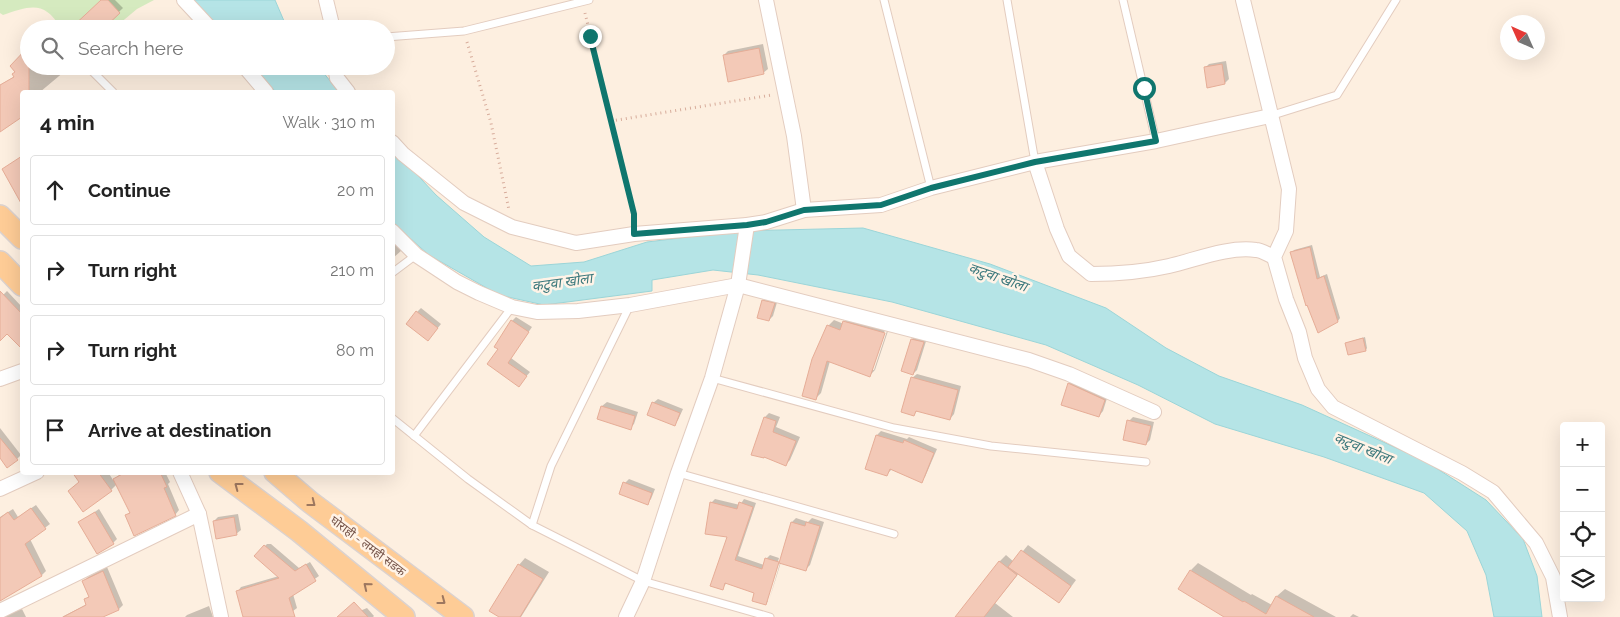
<!DOCTYPE html>
<meta charset="utf-8">
<style>
body{margin:0;font-family:Raleway,"Noto Sans Devanagari",sans-serif;background:#f6f6f6;color:#222}
.controls{position:absolute;right:15px;bottom:15px;display:grid;overflow:hidden;border-radius:5px;box-shadow:0 5px 20px #0002}
.controls button{width:45px;height:45px;display:grid;place-items:center;padding:0;border:0;border-bottom:1px solid #e0e0e0;background:#fff;color:#222;font:25px sans-serif}
.compass{position:absolute;left:1500px;top:15px;width:45px;height:45px;border-radius:50%;background:#fff;box-shadow:0 5px 20px #0002;rotate:315deg}
.stop{position:absolute;width:15px;height:15px;margin:-11px;border:4px solid #0f766e;border-radius:50%;background:#fff}
.stop.end{background:#0f766e;border-color:#fff;box-shadow:0 1px 5px #0008}
.list{margin:0;padding:0;list-style:none}
h2{display:flex;justify-content:space-between;align-items:center;height:65px;margin:0;padding:0 20px;font-size:21px}
h2 small{font-size:16px;font-weight:400;color:#767676}
.list li{display:grid;grid-template-columns:32px 1fr auto;gap:15px;align-items:center;box-sizing:border-box;height:70px;margin:0 10px 10px;padding:0 10px;border:1px solid #e0e0e0;border-radius:5px}
.list b{display:block;font-size:19px;white-space:nowrap}
.list em{font-size:16px;font-style:normal;color:#767676}
.icon{flex:none;width:28px;height:28px;fill:none;stroke:currentColor;stroke-width:2;stroke-linecap:round;stroke-linejoin:round}
.map{position:relative;flex:none;width:1620px;height:617px;overflow:hidden}
.search{position:absolute;background:#fff;box-shadow:0 5px 20px #0002;left:20px;top:20px;width:375px;height:55px;display:flex;align-items:center;gap:12px;box-sizing:border-box;padding:0 18px;border-radius:28px;color:#767676;font-size:19px}
.panel{position:absolute;background:#fff;box-shadow:0 5px 20px #0002;left:20px;top:90px;width:375px;height:385px;border-radius:5px}
.map>svg:first-child{display:block}
.green{fill:#d5eabf}
.water{fill:#b5e4e6;stroke:#9bd5d8}
.shadow{fill:#0003;fill-rule:evenodd}
.building{fill:#f3c9b7;stroke:#e6ad97}
.lines{fill:none;stroke-linecap:round;stroke-linejoin:round}
.lane-casing{stroke:#e3ccbf;stroke-width:9}
.street-casing{stroke:#e3ccbf;stroke-width:16}
.primary-casing{stroke:#dbd2cf;stroke-width:24}
.path{stroke:#d7ac9b;stroke-width:3;stroke-dasharray:1 4;stroke-linecap:butt}
.lane{stroke:#fff;stroke-width:7}
.street{stroke:#fff;stroke-width:14}
.primary{stroke:#fecc96;stroke-width:21}
.oneway{stroke:#9d775f}
.route{stroke:#0f766e;stroke-width:6}
.labels{text-anchor:middle;dominant-baseline:central;stroke-width:5;stroke-linejoin:round;paint-order:stroke}
.street-label{font-size:12px;fill:#745247;stroke:#fff3e7}
.water-label{font-size:14px;font-style:italic;fill:#3a777b;stroke:#fff3e7}
</style>
<div class="map">
<svg width="1620" height="617" viewBox="0 0 1620 617">
<rect width="100%" height="100%" fill="#fdefe0"/>
<!-- green -->
<path class="green" d="M 0,0 L 154,0 L 137,9 L 113,29 L 61,29 C 45,0 30,6 3,15 L 0,13 Z"/>
<!-- water -->
<g class="water">
<polygon points="189,0 275,0 284,21 290,29 216,29"/>
<polygon points="251,66 318,66 339,92 276,92"/>
<polygon points="393,149 436,195 484,237 531,266 584,262 647,242 737,231 863,228 990,264 1106,308 1166,348 1219,376 1302,405 1425,461 1486,500 1523,539 1537,576 1542,617 1494,617 1486,575 1467,531 1424,493 1324,457 1215,424 1138,385 1046,345 892,302 758,275 713,270 652,280 652,291 544,305 499,295 429,255 393,223"/>
</g>
<!-- shadow -->
<g class="shadow">
<polygon points="103,0 115,0 123,8 101,29"/>
<polygon points="763,44 768,69 763,73 724,55 728,51"/>
<polygon points="1226,61 1229,79 1225,83 1205,68 1209,64"/>
<polygon points="29,66 71,66 40,92 22,92 22,116 0,130 0,85 15,76 17,72"/>
<polygon points="22,156 22,197 4,169"/>
<polygon points="394,242 402,250 392,259 392,243"/>
<polygon points="1312,245 1320,277 1327,274 1340,318 1338,321 1292,253 1294,250"/>
<polygon points="7,291 22,307 22,347 7,332 0,329 0,293 2,296"/>
<polygon points="767,297 778,299 773,316 769,320 763,301"/>
<polygon points="421,308 441,324 432,335 417,312"/>
<path d="M 850,316 L 889,328 L 875,370 L 870,375 L 830,361 L 821,393 L 816,398 L 828,326 L 834,320 L 844,324 ZM 886,327 L 888,328 L 874,370 L 871,370 Z"/>
<polygon points="516,317 532,327 511,358 530,372 518,386 500,349 512,321"/>
<polygon points="916,335 927,338 917,370 913,374 912,339"/>
<polygon points="1365,337 1367,348 1366,350 1346,343"/>
<polygon points="917,374 961,386 954,414 950,419 918,410 914,414 912,378"/>
<polygon points="1073,380 1108,395 1103,411 1099,416 1069,384"/>
<polygon points="658,399 683,409 678,420 674,424 653,403"/>
<polygon points="607,402 638,412 634,424 630,428 598,419 602,406"/>
<polygon points="769,413 780,417 776,427 800,437 790,460 786,464 765,456 765,417"/>
<polygon points="1133,417 1154,422 1150,440 1146,444 1129,421"/>
<polygon points="0,428 21,455 17,459 0,456"/>
<polygon points="881,431 907,439 909,437 937,449 925,477 921,481 892,469 887,474 867,468 877,435"/>
<polygon points="77,472 108,472 113,480 123,472 165,472 170,482 168,484 179,510 175,515 126,516 130,512 117,484 111,490 80,482"/>
<polygon points="629,479 655,489 651,499 647,503 625,483"/>
<polygon points="715,499 740,505 744,499 756,503 738,556 764,565 766,559 770,555 779,558 766,601 768,601 766,604 756,592 727,582 723,588 729,536 711,503"/>
<polygon points="36,505 50,524 30,539 46,571 42,575 0,599 0,517 13,509 18,517"/>
<polygon points="99,509 117,539 113,543 80,522"/>
<polygon points="238,514 241,530 236,534 214,521 218,517"/>
<polygon points="796,518 808,522 812,518 824,522 810,565 806,569 781,562 769,601 792,522"/>
<polygon points="267,544 271,544 299,568 310,562 319,576 293,594 297,608 293,611 277,617 245,617 238,591 241,587 279,576 255,556"/>
<polygon points="1028,545 1076,580 1065,595 1059,602 1019,573 995,603 1013,617 964,617 999,562 1006,555 1014,562"/>
<polygon points="525,558 549,572 521,617 501,617 519,565"/>
<polygon points="1198,563 1251,595 1252,594 1272,605 1277,596 1285,589 1336,617 1227,617 1191,570"/>
<polygon points="107,567 123,605 119,609 100,617 62,617 87,604 85,600 90,595 84,581 88,577"/>
<polygon points="209,606 213,617 185,617 187,615"/>
<polygon points="367,608 374,616 373,617 345,617"/>
<polygon points="22,609 26,617 0,617 5,616"/>
<polygon points="1353,614 1359,617 1350,617"/>
</g>
<!-- building -->
<g class="building">
<polygon points="101,0 108,0 120,13 103,29 70,29"/>
<polygon points="29,46 29,92 22,92 22,117 0,132 0,85 14,77 12,74 15,72 10,66"/>
<polygon points="759,48 764,74 728,82 723,55"/>
<polygon points="1222,64 1225,84 1207,88 1204,67"/>
<polygon points="22,156 22,205 2,169"/>
<polygon points="1310,247 1317,279 1324,276 1338,322 1318,333 1307,305 1306,306 1290,252"/>
<polygon points="0,291 22,314 22,349 7,334 0,341"/>
<polygon points="762,300 775,303 769,321 757,318"/>
<polygon points="416,311 438,328 428,341 406,324"/>
<polygon points="511,320 529,332 508,363 527,376 519,387 487,364 498,349 494,347"/>
<polygon points="843,321 885,333 870,377 827,361 816,400 802,396 812,359 827,325 840,330"/>
<polygon points="1363,338 1366,351 1348,355 1345,343"/>
<polygon points="911,339 924,342 913,375 901,371"/>
<polygon points="911,377 958,390 950,420 916,411 914,416 901,412"/>
<polygon points="1068,383 1105,400 1099,417 1061,405"/>
<polygon points="652,402 680,413 675,426 647,415"/>
<polygon points="601,406 635,416 631,430 597,419"/>
<polygon points="764,417 776,421 773,432 796,441 786,466 764,457 764,458 751,455"/>
<polygon points="1127,420 1151,426 1146,445 1123,440"/>
<polygon points="876,435 903,443 904,440 934,453 922,483 890,469 887,476 865,469"/>
<polygon points="0,438 18,460 7,468 0,458"/>
<polygon points="72,472 98,472 112,491 83,512 68,491 79,482"/>
<polygon points="126,472 160,472 167,487 164,488 176,516 134,536 125,515 130,513 113,479"/>
<polygon points="623,482 652,493 648,505 619,494"/>
<polygon points="710,502 737,509 739,502 753,507 735,560 762,569 765,558 779,562 766,605 752,601 754,593 725,583 723,590 710,586 727,537 705,534"/>
<polygon points="31,508 46,529 25,544 42,576 0,601 0,518 8,512 14,520"/>
<polygon points="95,512 114,544 97,554 78,522"/>
<polygon points="234,517 237,535 216,539 213,521"/>
<polygon points="791,522 805,526 806,522 820,526 806,571 779,563"/>
<polygon points="264,545 295,571 306,564 316,581 289,598 295,617 243,617 236,591 279,578 254,556"/>
<polygon points="1021,550 1071,586 1059,603 1008,567"/>
<polygon points="999,561 1017,575 984,617 955,617"/>
<polygon points="518,564 543,579 520,617 499,617 489,611"/>
<polygon points="1190,570 1243,602 1244,601 1266,614 1276,596 1314,617 1224,617 1178,589"/>
<polygon points="103,571 119,610 103,617 63,617 86,605 84,599 89,597 82,581"/>
<polygon points="354,602 368,617 337,617"/>
</g>
<g class="lines">
<defs>
<g id="lane">
<polyline points="884,0 931,188"/>
<polyline points="1007,0 1035,162"/>
<polyline points="1123,0 1156,141"/>
<polyline points="386,37 464,31 589,0"/>
<polyline points="87,66 113,92"/>
<polyline points="1270,116 1337,95 1396,0"/>
<polyline points="392,273 416,255"/>
<polyline points="712,378 894,428 991,446 1146,462"/>
<polyline points="392,418 468,479 532,525 643,581 770,617"/>
<polyline points="414,436 512,307"/>
<polyline points="678,473 894,534"/>
<polyline points="532,525 551,466 630,305"/>
</g>
<g id="street">
<polyline points="184,0 211,29"/>
<polyline points="326,0 333,29"/>
<polyline points="766,0 794,136 804,210"/>
<polyline points="1243,0 1289,189 1286,231 1274,257 1286,299 1299,332 1305,358 1318,389 1333,407 1462,473 1493,492 1536,543 1553,577 1560,617"/>
<polyline points="244,66 266,92"/>
<polyline points="335,66 337,78 348,92"/>
<polyline points="392,142 403,154 464,203 512,227 576,243 634,234 747,225 766,222 804,210 881,205 931,188 1035,162 1156,141 1270,116"/>
<path d="M 1035,162 L 1057,229 L 1069,256 L 1091,274 C 1117,274 1143,272 1169,266 C 1195,260 1229,246 1256,250 C 1262,250 1268,255 1274,257"/>
<polyline points="392,231 416,255 457,282 479,293 512,307 537,312 578,311 630,305 738,285 1029,360 1069,374 1154,412"/>
<polyline points="0,379 22,371"/>
<polyline points="180,472 199,514 221,617"/>
<polyline points="0,489 37,472"/>
<polyline points="0,611 199,514"/>
<polyline points="626,617 643,581 678,473 712,378 738,285 747,225"/>
</g>
<g id="primary">
<polyline points="0,216 22,238"/>
<polyline points="0,262 22,285"/>
<polyline points="220,472 299,531 404,617"/>
<polyline points="275,472 310,502 463,617"/>
</g>
</defs>
<!-- lane casing -->
<use href="#lane" class="lane-casing"/>
<!-- street casing -->
<use href="#street" class="street-casing"/>
<!-- primary casing -->
<use href="#primary" class="primary-casing"/>
<!-- path -->
<g class="path">
<polyline points="585,13 634,214 634,221"/>
<polyline points="467,42 491,123 509,210"/>
<polyline points="611,121 772,95"/>
</g>
<!-- lane -->
<use href="#lane" class="lane"/>
<!-- street -->
<use href="#street" class="street"/>
<!-- primary -->
<use href="#primary" class="primary"/>
</g>
<!-- one-way arrows -->
<defs><path id="oneway-chevron" d="M-2-3.5L2.5 0L-2 3.5" fill="none" stroke-width="1.6" stroke-linecap="round" stroke-linejoin="round" transform="scale(1.25)"/></defs>
<g class="oneway">
<use href="#oneway-chevron" transform="translate(238 486) rotate(-143)"/>
<use href="#oneway-chevron" transform="translate(312 503) rotate(38)"/>
<use href="#oneway-chevron" transform="translate(367 586) rotate(-141)"/>
<use href="#oneway-chevron" transform="translate(442 601) rotate(37)"/>
</g>
<g class="lines">
<!-- route -->
<polyline class="route" points="590,36 634,214 634,234 747,225 766,222 804,210 881,205 931,188 1035,162 1156,141 1144,88"/>
</g>
<g class="labels">
<!-- street labels -->
<g class="street-label">
<text transform="translate(368 546) rotate(37)">घोराही - लमही सडक</text>
</g>
<!-- water labels -->
<g class="water-label">
<text transform="translate(998 277) rotate(19)">कटुवा खोला</text>
<text transform="translate(562 282) rotate(-8)">कटुवा खोला</text>
<text transform="translate(1363 448) rotate(22)">कटुवा खोला</text>
</g>
</g>
</svg>
<div class="controls">
<button>+</button>
<button>−</button>
<button><svg class="icon" aria-label="locate" viewBox="0 0 24 24"><circle cx="12" cy="12" r="6"/><path d="M12 2v4M12 18v4M2 12h4M18 12h4"/></svg></button>
<button><svg class="icon" aria-label="layers" viewBox="0 0 24 24"><path d="M12 4l9 5-9 5-9-5zM3 14l9 5 9-5"/></svg></button>
</div>
<svg class="compass" viewBox="-18 -18 36 36"><path d="M0-13l5 13h-10z" fill="#e53935"/><path d="M0 13l5-13h-10z" fill="#767676"/></svg>
<div class="stop" style="left:1144px;top:88px"></div>
<div class="stop end" style="left:590px;top:36px"></div>
<div class="search"><svg class="icon" aria-label="search" viewBox="0 0 24 24"><circle cx="10" cy="10" r="6"/><path d="M15 15l6 6"/></svg>Search here</div>
<section class="panel">
<h2>4 min<small>Walk · 310 m</small></h2>
<ul class="list">
<li><svg class="icon" aria-label="ahead" viewBox="0 0 24 24"><path d="M12 20V5M6 11l6-6 6 6"/></svg><div><b>Continue</b></div><em>20 m</em></li>
<li><svg class="icon" aria-label="right" viewBox="0 0 24 24"><path d="M7 20v-9h11M14 6l5 5-5 5"/></svg><div><b>Turn right</b></div><em>210 m</em></li>
<li><svg class="icon" aria-label="right" viewBox="0 0 24 24"><path d="M7 20v-9h11M14 6l5 5-5 5"/></svg><div><b>Turn right</b></div><em>80 m</em></li>
<li><svg class="icon" aria-label="arrive" viewBox="0 0 24 24"><path d="M6 21V4h12l-3 4 3 4H6"/></svg><div><b>Arrive at destination</b></div></li>
</ul>
</section>
</div>
